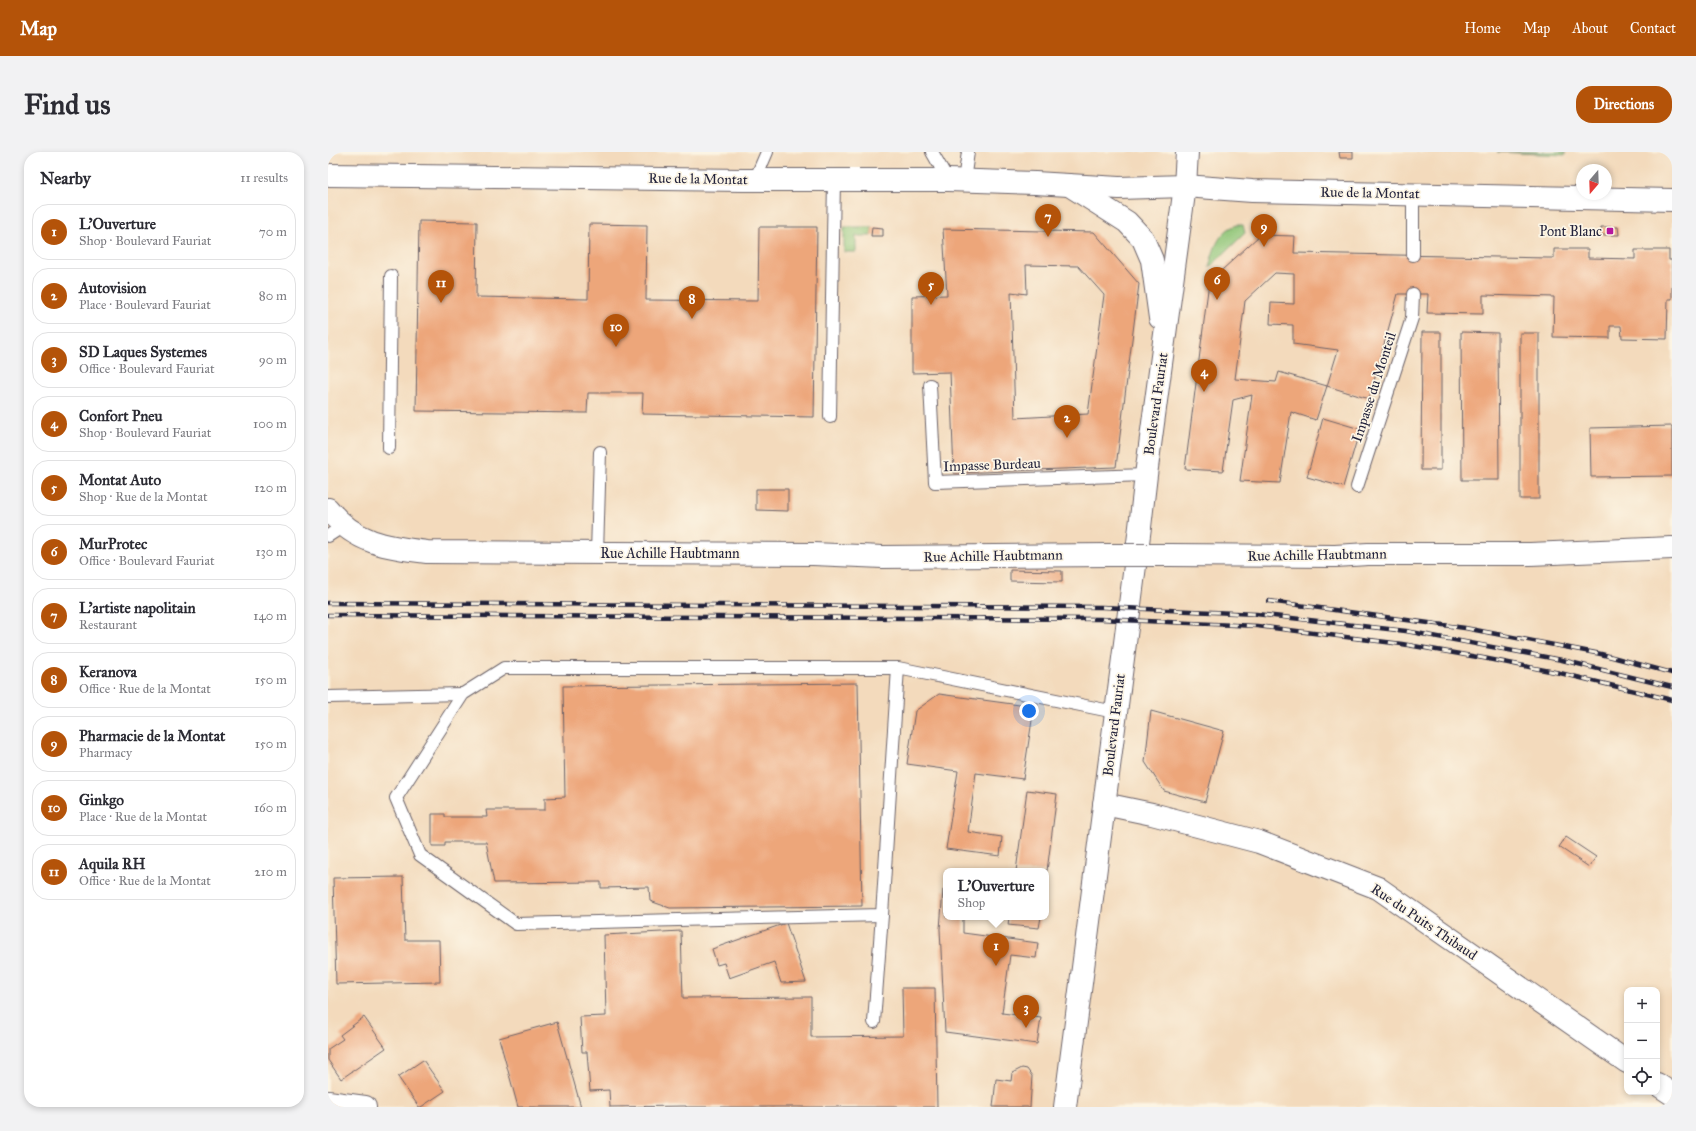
<!DOCTYPE html>
<meta charset="utf-8">
<style>
body{margin:0;font-family:"IM FELL Great Primer",serif;background:#f2f2f3;color:#2b2b33}
.controls{position:absolute;right:12px;bottom:12px;display:grid;overflow:hidden;border-radius:8px;box-shadow:0 2px 6px #0003}
.controls button{width:36px;height:36px;display:grid;place-items:center;padding:0;border:0;border-bottom:1px solid #e1e1e2;background:#fff;color:#2b2b33;font:20px sans-serif}
.compass{position:absolute;left:1248px;top:12px;width:36px;height:36px;border-radius:50%;background:#fff;box-shadow:0 2px 6px #0003;rotate:199deg}
.you{position:absolute;left:701px;top:559px;width:14px;height:14px;margin:-10px;border:3px solid #fff;border-radius:50%;background:#1a73e8;box-shadow:0 0 0 6px #1a73e833}
.badge{display:grid;place-items:center;width:26px;height:26px;border-radius:50%;background:#b45309;color:#fff;font-size:13px;font-weight:700}
.pin{position:absolute;translate:-50% -33px;filter:drop-shadow(0 1px 2px #0008)}
.pin::after{content:'';position:absolute;top:21px;width:14px;height:12px;background:inherit;clip-path:polygon(0 0,100% 0,50% 100%)}
.popup{position:absolute;left:615px;top:716px;width:106px;height:52px;box-sizing:border-box;display:grid;place-content:center;border-radius:8px;background:#fff;filter:drop-shadow(0 1px 3px #0005);font-size:13px;white-space:nowrap;color:#7c7c81}
.popup b{font-size:15px;color:#2b2b33}
.popup::after{content:'';position:absolute;left:50%;top:100%;margin-left:-8px;border:8px solid transparent;border-top-color:#fff}
.list{margin:0;padding:0;list-style:none}
h2{display:flex;justify-content:space-between;align-items:center;height:52px;margin:0;padding:0 16px;font-size:17px}
h2 small{font-size:13px;font-weight:400;color:#7c7c81}
.list li{display:grid;grid-template-columns:26px 1fr auto;gap:12px;align-items:center;box-sizing:border-box;height:56px;margin:0 8px 8px;padding:0 8px;border:1px solid #e1e1e2;border-radius:16px}
.list b{display:block;font-size:15px;white-space:nowrap}
.list p{margin:0;font-size:13px;white-space:nowrap;color:#7c7c81}
.list em{font-size:13px;font-style:normal;color:#7c7c81}
.icon{flex:none;width:22px;height:22px;fill:none;stroke:currentColor;stroke-width:2;stroke-linecap:round;stroke-linejoin:round}
.map{position:relative;flex:none;width:1344px;height:955px;overflow:hidden;border-radius:16px}
header{display:flex;align-items:center;gap:24px;box-sizing:border-box;height:56px;padding:0 20px;background:#b45309;color:#fff}
header strong{font-size:19px}
nav{display:flex;gap:22px;margin-inline-start:auto;font-size:14px}
.intro{display:flex;align-items:center;justify-content:space-between;box-sizing:border-box;height:96px;padding:0 24px}
h1{margin:0;font-size:28px}
.button{padding:10px 18px;border-radius:16px;background:#b45309;color:#fff;font-size:14px;font-weight:700}
main{display:flex;gap:24px;padding:0 24px}
aside{flex:1;background:#fff;border-radius:16px;box-shadow:0 2px 6px #0003}
.map>svg:first-child{display:block}
.green{fill:#8fc577;stroke:#587459}
.building{fill:#eda67a;fill-rule:evenodd}
.lines{fill:none;stroke-linecap:round;stroke-linejoin:round}
.lane-casing{stroke:#6b6268;stroke-width:14}
.street-casing{stroke:#6b6268;stroke-width:24}
.secondary-casing{stroke:#6b6268;stroke-width:24}
.lane{stroke:#fff;stroke-width:12}
.street{stroke:#fff;stroke-width:22}
.secondary{stroke:#fff;stroke-width:22}
.rail-casing{stroke:#22223b;stroke-width:4.5}
.rail{stroke:#fcf5e5;stroke-width:3;stroke-dasharray:9;stroke-linecap:butt}
.street-bridge-casing{stroke:#6b6268;stroke-width:24;stroke-linecap:butt}
.street-bridge{stroke:#fff;stroke-width:22}
.poi-dot{fill:#b5179e;stroke:#fcf5e5;stroke-width:1.5}
.labels{text-anchor:middle;dominant-baseline:central;stroke-width:3.5;stroke-linejoin:round;paint-order:stroke}
.street-label{font-size:14px;fill:#22223b;stroke:#fcf5e5}
.poi-label{font-size:14px;fill:#22223b;stroke:#fcf5e5;text-anchor:end}
</style>
<header>
<strong>Map</strong>
<nav><a>Home</a><a>Map</a><a>About</a><a>Contact</a></nav>
</header>
<div class="intro"><h1>Find us</h1><a class="button">Directions</a></div>
<main>
<aside>
<h2>Nearby<small>11 results</small></h2>
<ul class="list">
<li><span class="badge">1</span><div><b>L'Ouverture</b><p>Shop · Boulevard Fauriat</p></div><em>70 m</em></li>
<li><span class="badge">2</span><div><b>Autovision</b><p>Place · Boulevard Fauriat</p></div><em>80 m</em></li>
<li><span class="badge">3</span><div><b>SD Laques Systemes</b><p>Office · Boulevard Fauriat</p></div><em>90 m</em></li>
<li><span class="badge">4</span><div><b>Confort Pneu</b><p>Shop · Boulevard Fauriat</p></div><em>100 m</em></li>
<li><span class="badge">5</span><div><b>Montat Auto</b><p>Shop · Rue de la Montat</p></div><em>120 m</em></li>
<li><span class="badge">6</span><div><b>MurProtec</b><p>Office · Boulevard Fauriat</p></div><em>130 m</em></li>
<li><span class="badge">7</span><div><b>L'artiste napolitain</b><p>Restaurant</p></div><em>140 m</em></li>
<li><span class="badge">8</span><div><b>Keranova</b><p>Office · Rue de la Montat</p></div><em>150 m</em></li>
<li><span class="badge">9</span><div><b>Pharmacie de la Montat</b><p>Pharmacy</p></div><em>150 m</em></li>
<li><span class="badge">10</span><div><b>Ginkgo</b><p>Place · Rue de la Montat</p></div><em>160 m</em></li>
<li><span class="badge">11</span><div><b>Aquila RH</b><p>Office · Rue de la Montat</p></div><em>210 m</em></li>
</ul>
</aside>
<div class="map">
<svg width="1344" height="955" viewBox="0 0 1344 955">
<rect width="100%" height="100%" fill="#fcf5e5"/>
<filter id="ink" filterUnits="userSpaceOnUse"><feTurbulence type="fractalNoise" baseFrequency=".025" numOctaves="2"/><feDisplacementMap in="SourceGraphic" scale="8" xChannelSelector="R" yChannelSelector="G"/><feConvolveMatrix kernelMatrix="1 2 1 2 8 2 1 2 1" color-interpolation-filters="sRGB"/></filter>
<filter id="wash" filterUnits="userSpaceOnUse"><feTurbulence type="fractalNoise" baseFrequency=".012" numOctaves="4" result="noise"/><feDisplacementMap in="SourceGraphic" scale="16" xChannelSelector="R" yChannelSelector="G"/><feGaussianBlur stdDeviation="0.9" result="paint"/><feColorMatrix in="noise" values="0 0 0 0 0 0 0 0 0 0 0 0 0 0 0 0 0 1.4 0 .05"/><feComposite in="paint" operator="in"/></filter>
<g filter="url(#wash)">
<rect width="100%" height="100%" fill="#f3dabc"/>
<!-- green -->
<g class="green">
<polygon points="1169,0 1237,0 1237,3"/>
<path d="M 909,73 L 915,73 L 917,81 L 881,116 C 885,99 890,79 909,73 Z"/>
<polygon points="516,75 544,75 543,84 528,84 528,100 516,100"/>
</g>
<g id="blocks">
<!-- building -->
<g class="building">
<polygon points="1011,0 1025,0 1025,6 1012,6"/>
<polygon points="91,69 149,70 148,145 260,147 261,72 319,73 318,148 430,149 431,75 489,75 486,265 314,262 315,241 260,241 259,261 88,259"/>
<polygon points="544,75 555,76 555,84 543,84"/>
<polygon points="1273,75 1290,75 1291,83 1273,83"/>
<path d="M 615,77 L 766,80 L 811,132 L 788,315 L 626,321 L 622,220 L 584,221 L 584,144 L 619,143 ZM 698,113 L 750,114 L 776,143 L 760,262 L 687,266 L 683,140 L 699,142 Z"/>
<polygon points="932,83 967,84 966,101 1220,106 1226,106 1226,97 1260,97 1260,106 1307,107 1307,98 1341,98 1341,108 1344,108 1344,147 1340,147 1339,187 1294,186 1293,174 1282,174 1282,186 1225,185 1226,145 1155,143 1155,162 1099,161 1100,142 1070,142 1041,247 999,234 1010,198 965,192 965,173 942,172 943,151 966,152 966,122 947,121 917,149 907,227 948,230 951,220 999,234 988,268 963,260 952,331 912,329 924,243 905,248 895,319 857,317 881,130"/>
<polygon points="1094,180 1113,180 1113,318 1093,318"/>
<polygon points="1133,180 1170,181 1171,328 1134,328"/>
<rect x="1192" y="181" width="19" height="166"/>
<polygon points="995,266 1032,277 1015,335 979,325"/>
<polygon points="1344,274 1344,324 1263,325 1262,276"/>
<polygon points="428,337 460,337 460,359 428,358"/>
<polygon points="682,418 734,419 734,430 682,429"/>
<polygon points="530,531 534,754 342,756 322,749 321,735 273,736 273,730 166,731 158,690 117,690 117,694 104,694 104,662 117,662 117,665 159,665 158,658 217,658 217,646 237,645 235,534"/>
<polygon points="611,542 706,555 695,627 648,621 640,680 674,685 672,704 618,697 630,619 579,612 587,559"/>
<polygon points="823,559 896,579 877,650 836,639 817,610"/>
<polygon points="699,638 729,642 719,719 688,719"/>
<polygon points="1238,685 1268,705 1261,715 1231,695"/>
<polygon points="75,725 77,788 111,788 112,830 8,832 5,726"/>
<polygon points="615,738 618,739 618,765 635,765 635,781 710,791 708,806 682,803 674,861 713,866 709,892 617,880 612,777"/>
<polygon points="681,765 713,765 711,776 680,773"/>
<polygon points="458,771 478,830 453,831 446,810 401,826 396,811 389,813 384,797"/>
<polygon points="353,779 355,846 483,845 483,885 575,884 574,836 607,836 609,955 358,955 358,954 282,955 281,938 262,939 259,900 254,900 252,865 278,864 276,783"/>
<polygon points="36,865 58,896 13,927 0,908 0,897 15,887 12,883"/>
<polygon points="229,870 253,955 190,955 171,886"/>
<polygon points="95,908 117,939 93,955 91,955 70,925"/>
<polygon points="694,916 699,917 704,924 702,955 665,955 668,927 683,929 684,921"/>
</g>
</g>
</g>
<g filter="url(#ink)">
<use href="#blocks" fill-opacity="0" stroke="#6b6268" stroke-width="1"/>
<g class="lines">
<defs>
<g id="lane">
<polyline points="604,0 620,28"/>
<polyline points="427,28 439,0"/>
<polyline points="636,29 640,0"/>
<polyline points="1085,103 1085,41"/>
<polyline points="602,233 607,330 818,323"/>
<polyline points="502,265 506,27"/>
<polyline points="61,296 63,124"/>
<polyline points="1029,335 1084,166 1085,142"/>
<polyline points="0,384 17,373"/>
<polyline points="269,401 272,300"/>
<polyline points="570,516 554,763 188,772 92,703 68,646 135,542 176,516 570,516 787,560"/>
<polyline points="0,545 135,542"/>
<polyline points="546,870 554,763"/>
</g>
<g id="street">
<path d="M 0,357 C 27,391 58,395 99,400 L 485,402 L 555,405 L 782,403"/>
<polyline points="841,403 1007,404 1040,402 1202,402 1344,396"/>
<polyline points="776,652 824,662 931,690 1050,736 1299,910"/>
<polyline points="1329,932 1344,942"/>
<polyline points="0,950 37,955"/>
</g>
<g id="secondary">
<polyline points="0,23 415,28 620,28 707,31 791,36 857,34 924,39 1344,48"/>
<polyline points="741,33 799,70 815,87 824,108 832,166"/>
<polyline points="737,955 812,375 818,323 857,34 859,0"/>
</g>
</defs>
<!-- lane casing -->
<use href="#lane" class="lane-casing"/>
<!-- street casing -->
<use href="#street" class="street-casing"/>
<!-- secondary casing -->
<use href="#secondary" class="secondary-casing"/>
<!-- lane -->
<use href="#lane" class="lane"/>
<!-- street -->
<use href="#street" class="street"/>
<!-- secondary -->
<use href="#secondary" class="secondary"/>
<defs>
<g id="rail">
<polyline points="941,449 1137,476 1273,502 1344,521"/>
<polyline points="0,451 774,455 928,462 1078,479 1234,508 1344,535"/>
<polyline points="0,463 772,467 929,474 1074,492 1155,506 1232,521 1344,548"/>
</g>
</defs>
<!-- rail casing -->
<use href="#rail" class="rail-casing"/>
<!-- rail -->
<use href="#rail" class="rail"/>
<defs>
<polyline id="street-bridge" points="782,403 841,403"/>
</defs>
<!-- street-bridge casing -->
<use href="#street-bridge" class="street-bridge-casing"/>
<!-- street-bridge -->
<use href="#street-bridge" class="street-bridge"/>
</g>
</g>
<!-- markers -->
<rect class="poi-dot" x="1278" y="75" width="8" height="8" rx="2"/>
<g class="labels">
<!-- street labels -->
<g class="street-label">
<text transform="translate(370 27) rotate(1)">Rue de la Montat</text>
<text transform="translate(1042 41) rotate(1)">Rue de la Montat</text>
<text transform="translate(1046 235) rotate(-72)">Impasse du Monteil</text>
<text transform="translate(828 252) rotate(-82)">Boulevard Fauriat</text>
<text transform="translate(664 313) rotate(-2)">Impasse Burdeau</text>
<text x="342" y="401">Rue Achille Haubtmann</text>
<text transform="translate(989 403) rotate(-1)">Rue Achille Haubtmann</text>
<text transform="translate(665 404) rotate(-1)">Rue Achille Haubtmann</text>
<text transform="translate(786 573) rotate(-83)">Boulevard Fauriat</text>
<text transform="translate(1096 770) rotate(34)">Rue du Puits Thibaud</text>
</g>
<!-- poi labels -->
<g class="poi-label">
<text x="1274" y="79">Pont Blanc</text>
</g>
</g>
</svg>
<div class="controls">
<button>+</button>
<button>−</button>
<button><svg class="icon" aria-label="locate" viewBox="0 0 24 24"><circle cx="12" cy="12" r="6"/><path d="M12 2v4M12 18v4M2 12h4M18 12h4"/></svg></button>
</div>
<svg class="compass" viewBox="-18 -18 36 36"><path d="M0-13l5 13h-10z" fill="#e53935"/><path d="M0 13l5-13h-10z" fill="#7c7c81"/></svg>
<div class="you"></div>
<div class="pin badge" style="left:668px;top:814px">1</div>
<div class="popup"><b>L'Ouverture</b>Shop</div>
<div class="pin badge" style="left:739px;top:286px">2</div>
<div class="pin badge" style="left:698px;top:876px">3</div>
<div class="pin badge" style="left:876px;top:240px">4</div>
<div class="pin badge" style="left:603px;top:153px">5</div>
<div class="pin badge" style="left:889px;top:148px">6</div>
<div class="pin badge" style="left:720px;top:85px">7</div>
<div class="pin badge" style="left:364px;top:167px">8</div>
<div class="pin badge" style="left:936px;top:95px">9</div>
<div class="pin badge" style="left:288px;top:195px">10</div>
<div class="pin badge" style="left:113px;top:151px">11</div>
</div>
</main>
